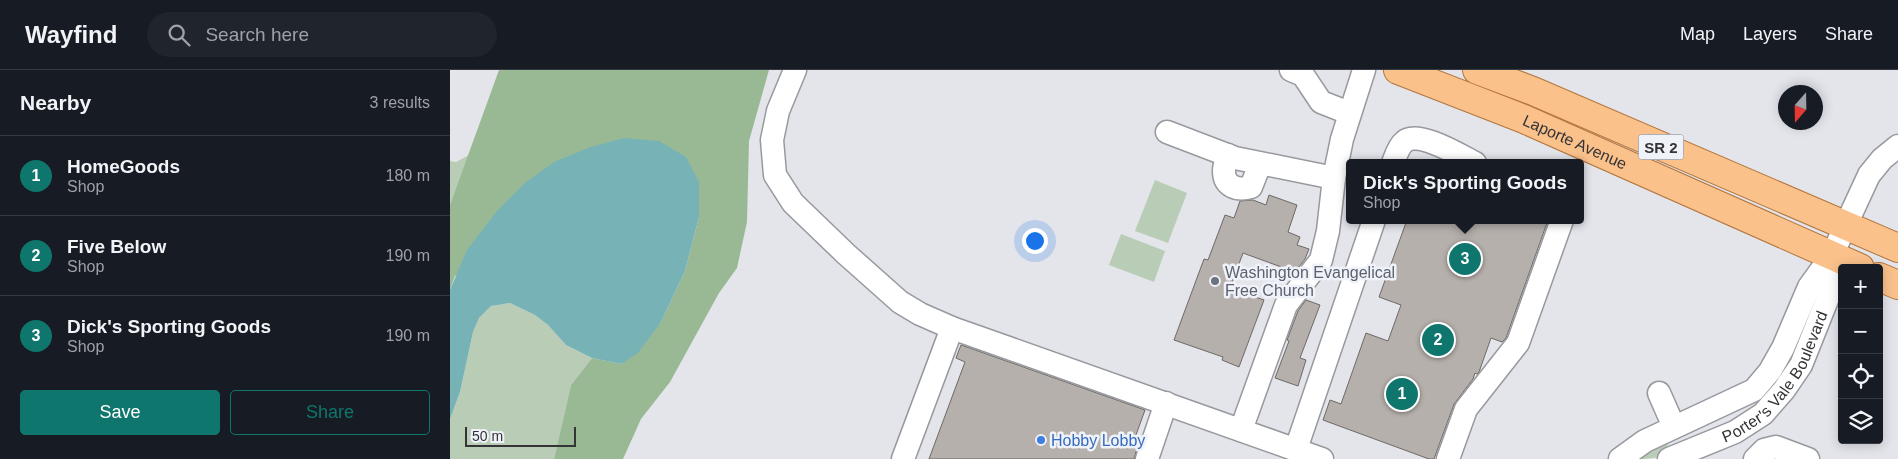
<!DOCTYPE html>
<meta charset="utf-8">
<style>
body{margin:0;font-family:Helvetica,sans-serif;background:#20242c;color:#f1f3f6}
.controls{position:absolute;right:15px;bottom:15px;display:grid;overflow:hidden;border-radius:5px;box-shadow:0 2px 12px #0003}
.controls button{width:45px;height:45px;display:grid;place-items:center;padding:0;border:0;border-bottom:1px solid #363941;background:#171b24;color:#f1f3f6;font:25px sans-serif}
.compass{position:absolute;left:1328px;top:15px;width:45px;height:45px;border-radius:50%;background:#171b24;box-shadow:0 2px 12px #0003;rotate:200deg}
.scale{position:absolute;left:15px;bottom:12px;width:111px;box-sizing:border-box;padding-left:5px;border:2px solid #343437;border-top:0;font-size:14px;line-height:18px;white-space:nowrap;color:#343437;-webkit-text-stroke:4px #f0f2f9;paint-order:stroke}
.you{position:absolute;left:584px;top:170px;width:18px;height:18px;margin:-12px;border:4px solid #fff;border-radius:50%;background:#1a73e8;box-shadow:0 0 0 8px #1a73e833}
.badge{display:grid;place-items:center;width:32px;height:32px;border-radius:50%;background:#0f766e;color:#fff;font-size:16px;font-weight:700}
.pin{position:absolute;translate:-50% -50%;border:2px solid #fff;box-shadow:0 1px 5px #0006}
.popup{position:absolute;left:896px;top:89px;width:238px;height:65px;box-sizing:border-box;display:grid;place-content:center;border-radius:5px;background:#171b24;filter:drop-shadow(0 1px 4px #0005);font-size:16px;white-space:nowrap;color:#9ea1a6}
.popup b{font-size:19px;color:#f1f3f6}
.popup::after{content:'';position:absolute;left:50%;top:100%;margin-left:-10px;border:10px solid transparent;border-top-color:#171b24}
.list{margin:0;padding:0;list-style:none}
h2{display:flex;justify-content:space-between;align-items:center;height:65px;margin:0;padding:0 20px;font-size:21px}
h2 small{font-size:16px;font-weight:400;color:#9ea1a6}
.list li{display:grid;grid-template-columns:32px 1fr auto;gap:15px;align-items:center;box-sizing:border-box;height:80px;padding:0 20px;border-top:1px solid #363941}
.list b{display:block;font-size:19px;white-space:nowrap}
.list p{margin:0;font-size:16px;white-space:nowrap;color:#9ea1a6}
.list em{font-size:16px;font-style:normal;color:#9ea1a6}
.actions{display:flex;gap:10px;padding:15px 20px}
.actions a{flex:1;padding:11px 0;border:1px solid #0f766e;border-radius:5px;text-align:center;font-size:18px;color:#0f766e}
.actions .main{background:#0f766e;color:#fff}
.icon{flex:none;width:28px;height:28px;fill:none;stroke:currentColor;stroke-width:2;stroke-linecap:round;stroke-linejoin:round}
.map{position:relative;flex:none;width:1448px;height:389px;overflow:hidden}
header{display:flex;align-items:center;gap:30px;box-sizing:border-box;height:70px;padding:0 25px;background:#171b24;border-bottom:1px solid #363941}
header strong{font-size:24px}
nav{display:flex;gap:28px;margin-inline-start:auto;font-size:18px}
.search{width:350px;height:45px;background:#20242c;display:flex;align-items:center;gap:12px;box-sizing:border-box;padding:0 18px;border-radius:28px;color:#9ea1a6;font-size:19px}
main{display:flex}
aside{flex:1;background:#171b24}
.map>svg:first-child{display:block}
.green{fill:#b9cdb6}
.forest{fill:#99b995}
.water{fill:#77b3b6}
.building{fill:#b6b0ac;stroke:#6e6965}
.lines{fill:none;stroke-linecap:round;stroke-linejoin:round}
.minor-casing{stroke:#97999f;stroke-width:25}
.major-casing{stroke:#b3743b;stroke-width:30}
.minor{stroke:#fff;stroke-width:22}
.major{stroke:#fac18b;stroke-width:28}
.worship-dot{fill:#6b7280;stroke:#f0f2f9;stroke-width:2}
.shop-dot{fill:#3f7fe0;stroke:#f0f2f9;stroke-width:2}
.labels{text-anchor:middle;dominant-baseline:central;stroke-width:5;stroke-linejoin:round;paint-order:stroke}
.shield{fill:#f0f2f9;stroke:#6c6d71;stroke-width:1}
.shield-label{font-size:15px;font-weight:bold;fill:#343437}
.street-label{font-size:16px;fill:#343437;stroke:#f0f2f9}
.worship-label{font-size:16px;fill:#5b616d;stroke:#f0f2f9;text-anchor:start}
.shop-label{font-size:16px;fill:#366cbe;stroke:#f0f2f9;text-anchor:start}
</style>
<header>
<strong>Wayfind</strong>
<div class="search"><svg class="icon" aria-label="search" viewBox="0 0 24 24"><circle cx="10" cy="10" r="6"/><path d="M15 15l6 6"/></svg>Search here</div>
<nav><a>Map</a><a>Layers</a><a>Share</a></nav>
</header>
<main>
<aside>
<h2>Nearby<small>3 results</small></h2>
<ul class="list">
<li><span class="badge">1</span><div><b>HomeGoods</b><p>Shop</p></div><em>180 m</em></li>
<li><span class="badge">2</span><div><b>Five Below</b><p>Shop</p></div><em>190 m</em></li>
<li><span class="badge">3</span><div><b>Dick's Sporting Goods</b><p>Shop</p></div><em>190 m</em></li>
</ul>
<div class="actions"><a class="main">Save</a><a>Share</a></div>
</aside>
<div class="map">
<svg width="1448" height="389" viewBox="0 0 1448 389">
<rect width="100%" height="100%" fill="#e3e5eb"/>
<!-- green -->
<g class="green">
<polygon points="19,85 0,135 0,91 6,92"/>
<polygon points="705,110 737,123 718,173 685,161"/>
<polygon points="671,164 715,181 704,212 659,195"/>
<polygon points="60,233 85,245 98,255 116,275 142,288 121,315 104,389 0,389 0,349 10,322 23,262 29,248 41,236"/>
<path d="M 1216,373 L 1218,374 C 1214,389 1200,389 1186,389 Z"/>
</g>
<!-- forest -->
<polygon class="forest" points="49,0 319,0 299,71 297,152 287,198 269,223 220,312 191,349 173,389 104,389 121,315 142,288 171,294 211,252 235,201 249,147 249,112 5,206 0,220 0,135"/>
<!-- water -->
<polygon class="water" points="174,68 209,71 236,87 249,112 249,147 235,201 211,252 188,283 171,294 142,288 116,275 98,255 85,245 60,233 41,236 29,248 23,262 10,322 0,349 0,220 17,180 47,141 75,113 104,92 141,77"/>
<!-- building -->
<g class="building">
<polygon points="819,125 847,135 838,162 850,167 847,175 859,179 855,189 845,202 793,183 780,218 814,230 789,297 772,290 773,287 724,270 754,189 758,190 775,145 784,148 790,131 803,130 816,135"/>
<polygon points="957,150 1098,150 1056,268 1052,272 1041,268 1029,302 1027,304 1025,303 1023,309 1004,334 984,389 979,389 873,350 880,330 891,334 916,263 938,271 951,235 929,227"/>
<polygon points="856,230 870,235 850,288 856,290 848,316 825,308 839,271 837,270 848,241"/>
<polygon points="511,275 695,340 682,376 687,378 684,389 479,389 515,292 506,288"/>
</g>
<g class="lines">
<defs>
<g id="minor">
<polyline points="345,0 328,41 322,70 325,105 343,133 396,184 450,232 470,244 502,258 872,389"/>
<polyline points="841,0 853,5 871,32 899,43"/>
<polyline points="717,62 785,88 884,108"/>
<path d="M 778,85 C 776,90 774,96 774,101 C 774,117 788,121 801,117 L 810,94"/>
<path d="M 943,93 C 946,86 948,77 954,72 C 967,59 1011,86 1025,93"/>
<polyline points="1209,323 1224,357"/>
<polyline points="791,360 836,235 871,190 878,161 884,108 892,69 914,0"/>
<polyline points="846,379 924,150"/>
<polyline points="453,389 502,258"/>
<polyline points="697,389 716,333"/>
<polyline points="998,389 1016,339 1068,273 1112,150"/>
<polyline points="1170,389 1195,371 1304,320 1320,301 1333,278 1359,217 1382,185 1419,105 1432,89 1448,76"/>
<path id="s1" d="M 1219,389 L 1285,362 L 1313,344 L 1334,320 L 1351,295 L 1379,225 L 1382,185"/>
<polyline points="1305,389 1314,380 1326,377 1358,389"/>
</g>
<g id="major">
<path id="s2" d="M 948,0 L 1074,49 L 1410,198"/>
<polyline points="1027,0 1083,21 1448,178"/>
<polyline points="1429,207 1448,215"/>
</g>
</defs>
<!-- minor casing -->
<use href="#minor" class="minor-casing"/>
<!-- major casing -->
<use href="#major" class="major-casing"/>
<!-- minor -->
<use href="#minor" class="minor"/>
<!-- major -->
<use href="#major" class="major"/>
</g>
<!-- markers -->
<circle class="worship-dot" cx="765" cy="211" r="5"/>
<circle class="shop-dot" cx="591" cy="370" r="5"/>
<g class="labels">
<!-- shield labels -->
<rect class="shield" x="1188.5" y="64.5" width="45" height="25" rx="4"/>
<g class="shield-label">
<text x="1211" y="77">SR 2</text>
</g>
<!-- street labels -->
<g class="street-label">
<text stroke="none"><textPath href="#s2" startOffset="191">Laporte Avenue</textPath></text>
<text stroke="none"><textPath href="#s1" startOffset="141">Porter's Vale Boulevard</textPath></text>
</g>
<!-- worship labels -->
<g class="worship-label">
<text x="775" y="202">Washington Evangelical<tspan x="775" dy="18">Free Church</tspan></text>
</g>
<!-- shop labels -->
<g class="shop-label">
<text x="601" y="370">Hobby Lobby</text>
</g>
</g>
</svg>
<div class="controls">
<button>+</button>
<button>−</button>
<button><svg class="icon" aria-label="locate" viewBox="0 0 24 24"><circle cx="12" cy="12" r="6"/><path d="M12 2v4M12 18v4M2 12h4M18 12h4"/></svg></button>
<button><svg class="icon" aria-label="layers" viewBox="0 0 24 24"><path d="M12 4l9 5-9 5-9-5zM3 14l9 5 9-5"/></svg></button>
</div>
<svg class="compass" viewBox="-18 -18 36 36"><path d="M0-13l5 13h-10z" fill="#e53935"/><path d="M0 13l5-13h-10z" fill="#9ea1a6"/></svg>
<div class="scale">50 m</div>
<div class="you"></div>
<div class="pin badge" style="left:952px;top:324px">1</div>
<div class="pin badge" style="left:988px;top:270px">2</div>
<div class="pin badge" style="left:1015px;top:189px">3</div>
<div class="popup"><b>Dick's Sporting Goods</b>Shop</div>
</div>
</main>
